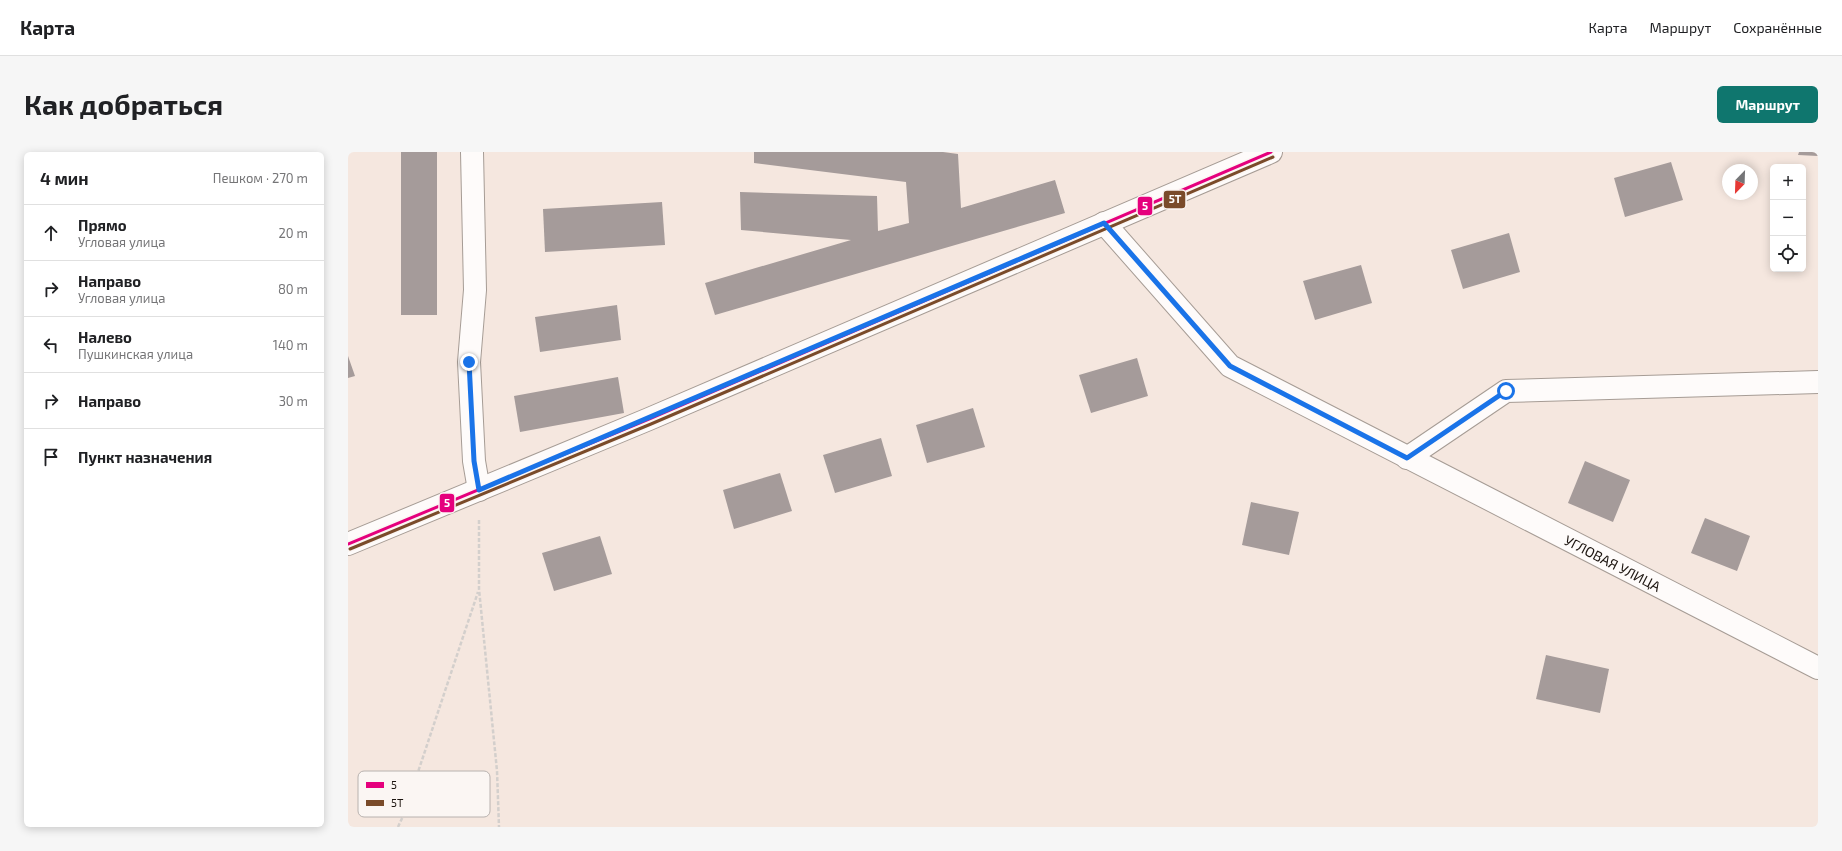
<!DOCTYPE html>
<html lang="ru">
<meta charset="utf-8">
<style>
body{margin:0;font-family:"Exo 2",sans-serif;background:#f6f6f6;color:#202124}
.controls{position:absolute;right:12px;top:12px;display:grid;overflow:hidden;border-radius:6px;box-shadow:0 2px 10px #0003}
.controls button{width:36px;height:36px;display:grid;place-items:center;padding:0;border:0;border-bottom:1px solid #e0e0e0;background:#fff;color:#202124;font:20px sans-serif}
.compass{position:absolute;left:1374px;top:12px;width:36px;height:36px;border-radius:50%;background:#fff;box-shadow:0 2px 10px #0003;rotate:203deg}
.stop{position:absolute;width:12px;height:12px;margin:-9px;border:3px solid #1a73e8;border-radius:50%;background:#fff}
.stop.end{background:#1a73e8;border-color:#fff;box-shadow:0 1px 4px #0008}
.list{margin:0;padding:0;list-style:none}
h2{display:flex;justify-content:space-between;align-items:center;height:52px;margin:0;padding:0 16px;font-size:17px}
h2 small{font-size:13px;font-weight:400;color:#757577}
.list li{display:grid;grid-template-columns:26px 1fr auto;gap:12px;align-items:center;box-sizing:border-box;height:56px;padding:0 16px;border-top:1px solid #e0e0e0}
.list b{display:block;font-size:15px;white-space:nowrap}
.list p{margin:0;font-size:13px;white-space:nowrap;color:#757577}
.list em{font-size:13px;font-style:normal;color:#757577}
.icon{flex:none;width:22px;height:22px;fill:none;stroke:currentColor;stroke-width:2;stroke-linecap:round;stroke-linejoin:round}
.map{position:relative;flex:none;width:1470px;height:675px;overflow:hidden;border-radius:6px}
header{display:flex;align-items:center;gap:24px;box-sizing:border-box;height:56px;padding:0 20px;background:#fff;border-bottom:1px solid #e0e0e0}
header strong{font-size:19px}
nav{display:flex;gap:22px;margin-inline-start:auto;font-size:14px}
.intro{display:flex;align-items:center;justify-content:space-between;box-sizing:border-box;height:96px;padding:0 24px}
h1{margin:0;font-size:28px}
.button{padding:10px 18px;border-radius:6px;background:#0f766e;color:#fff;font-size:14px;font-weight:700}
main{display:flex;gap:24px;padding:0 24px}
aside{flex:1;background:#fff;border-radius:6px;box-shadow:0 2px 10px #0003}
.map>svg:first-child{display:block}
.building{fill:#a59b9a}
.lines{fill:none;stroke-linecap:round;stroke-linejoin:round}
.minor-casing{stroke:#a69c95;stroke-width:24}
.major-casing{stroke:#a69c95;stroke-width:24}
.path{stroke:#d3cfcc;stroke-width:2.5;stroke-dasharray:4 2;stroke-linecap:butt}
.minor{stroke:#fefbfa;stroke-width:22}
.major{stroke:#fefbfa;stroke-width:22}
.bus-1-casing{stroke:#fbf6f3;stroke-width:6}
.bus-2-casing{stroke:#fbf6f3;stroke-width:6}
.bus-1{stroke:#e5007d;stroke-width:3}
.bus-2{stroke:#7a4b2a;stroke-width:3}
.route{stroke:#1a73e8;stroke-width:5}
.labels{text-anchor:middle;dominant-baseline:central;stroke-width:4;stroke-linejoin:round;paint-order:stroke}
.street-label{font-size:14px;fill:#1d1510;stroke:#fbf6f3}
.key{fill:#fbf6f3;stroke:#b8b2af;stroke-width:1}
.key-label{font-size:11px;fill:#1d1510}
.line-badge{stroke:#fbf6f3;stroke-width:1.5}
.badge-label{font-size:11px;text-anchor:middle;font-weight:bold;fill:#fff}
</style>
<header>
<strong>Карта</strong>
<nav><a>Карта</a><a>Маршрут</a><a>Сохранённые</a></nav>
</header>
<div class="intro"><h1>Как добраться</h1><a class="button">Маршрут</a></div>
<main>
<aside>
<h2>4 мин<small>Пешком · 270 m</small></h2>
<ul class="list">
<li><svg class="icon" aria-label="ahead" viewBox="0 0 24 24"><path d="M12 20V5M6 11l6-6 6 6"/></svg><div><b>Прямо</b><p>Угловая улица</p></div><em>20 m</em></li>
<li><svg class="icon" aria-label="right" viewBox="0 0 24 24"><path d="M7 20v-9h11M14 6l5 5-5 5"/></svg><div><b>Направо</b><p>Угловая улица</p></div><em>80 m</em></li>
<li><svg class="icon" aria-label="left" viewBox="0 0 24 24"><path d="M17 20v-9H6M10 6l-5 5 5 5"/></svg><div><b>Налево</b><p>Пушкинская улица</p></div><em>140 m</em></li>
<li><svg class="icon" aria-label="right" viewBox="0 0 24 24"><path d="M7 20v-9h11M14 6l5 5-5 5"/></svg><div><b>Направо</b></div><em>30 m</em></li>
<li><svg class="icon" aria-label="arrive" viewBox="0 0 24 24"><path d="M6 21V4h12l-3 4 3 4H6"/></svg><div><b>Пункт назначения</b></div></li>
</ul>
</aside>
<div class="map">
<svg width="1470" height="675" viewBox="0 0 1470 675">
<rect width="100%" height="100%" fill="#f5e7df"/>
<!-- building -->
<g class="building">
<rect x="53" y="0" width="36" height="163"/>
<polygon points="406,0 595,0 610,2 613,56 707,28 717,61 367,163 357,131 503,88 393,78 392,40 529,44 530,79 561,71 558,30 406,11"/>
<polygon points="1451,0 1470,0 1470,4 1450,3"/>
<polygon points="1323,10 1335,48 1277,65 1266,26"/>
<polygon points="314,50 317,93 197,100 195,57"/>
<polygon points="1161,81 1172,120 1115,137 1103,98"/>
<polygon points="1013,113 1024,151 967,168 955,129"/>
<polygon points="269,153 273,188 192,200 187,165"/>
<polygon points="0,204 7,224 0,226"/>
<polygon points="789,206 800,244 743,261 731,223"/>
<polygon points="270,225 276,261 172,280 166,244"/>
<polygon points="625,256 637,295 579,311 568,273"/>
<polygon points="533,286 544,324 487,341 475,303"/>
<polygon points="1237,309 1282,328 1265,370 1220,351"/>
<polygon points="432,321 444,359 386,377 375,338"/>
<polygon points="903,350 951,360 941,403 894,393"/>
<polygon points="1357,366 1402,384 1389,419 1343,401"/>
<polygon points="252,384 264,422 206,439 194,401"/>
<polygon points="1198,503 1261,517 1252,561 1188,547"/>
</g>
<g class="lines">
<defs>
<g id="minor">
<polyline points="124,0 127,138 121,210 126,309 131,338"/>
<path id="s1" d="M 756,71 L 882,214 L 1470,516"/>
<polyline points="1059,306 1158,239 1470,230"/>
</g>
<polyline id="major" points="0,392 301,267 923,0"/>
</defs>
<!-- minor casing -->
<use href="#minor" class="minor-casing"/>
<!-- major casing -->
<use href="#major" class="major-casing"/>
<!-- path -->
<g class="path">
<polyline points="131,368 131,437 149,619 151,675"/>
<polyline points="50,675 56,662 130,440"/>
</g>
<!-- minor -->
<use href="#minor" class="minor"/>
<!-- major -->
<use href="#major" class="major"/>
<defs>
<polyline id="bus-1" points="0,392 301,267 923,0"/>
<polyline id="bus-2" points="2,397 303,272 925,5"/>
</defs>
<!-- bus-1 casing -->
<use href="#bus-1" class="bus-1-casing"/>
<!-- bus-2 casing -->
<use href="#bus-2" class="bus-2-casing"/>
<!-- bus-1 -->
<use href="#bus-1" class="bus-1"/>
<!-- bus-2 -->
<use href="#bus-2" class="bus-2"/>
</g>
<g class="lines">
<!-- route -->
<polyline class="route" points="121,210 126,309 131,338 756,71 882,214 1059,306 1158,239"/>
</g>
<g class="labels">
<!-- street labels -->
<g class="street-label">
<text stroke="none"><textPath href="#s1" startOffset="621">УГЛОВАЯ УЛИЦА</textPath></text>
</g>
</g>
<!-- legend -->
<rect x="10" y="619" width="132" height="46" rx="6" class="key"/>
<rect x="18" y="630" width="18" height="6" fill="#e5007d"/>
<rect x="18" y="648" width="18" height="6" fill="#7a4b2a"/>
<g class="key-label">
<text x="43" y="637">5</text>
<text x="43" y="655">5Т</text>
</g>
<g class="line-badge">
<rect x="815" y="38" width="23" height="19" rx="4" fill="#7a4b2a"/>
<rect x="789" y="44" width="16" height="20" rx="4" fill="#e5007d"/>
<rect x="91" y="341" width="16" height="20" rx="4" fill="#e5007d"/>
</g>
<g class="badge-label">
<text x="827" y="51">5Т</text>
<text x="797" y="58">5</text>
<text x="99" y="355">5</text>
</g>
</svg>
<div class="controls">
<button>+</button>
<button>−</button>
<button><svg class="icon" aria-label="locate" viewBox="0 0 24 24"><circle cx="12" cy="12" r="6"/><path d="M12 2v4M12 18v4M2 12h4M18 12h4"/></svg></button>
</div>
<svg class="compass" viewBox="-18 -18 36 36"><path d="M0-13l5 13h-10z" fill="#e53935"/><path d="M0 13l5-13h-10z" fill="#757577"/></svg>
<div class="stop" style="left:1158px;top:239px"></div>
<div class="stop end" style="left:121px;top:210px"></div>
</div>
</main>
